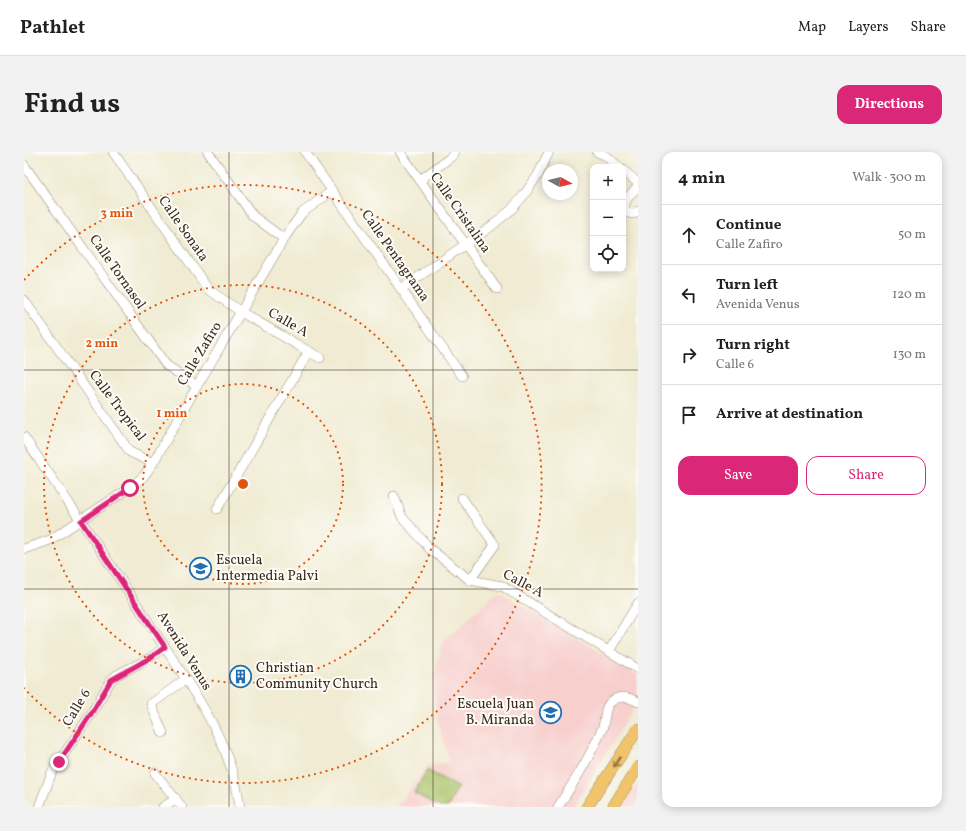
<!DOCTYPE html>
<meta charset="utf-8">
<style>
body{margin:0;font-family:Vollkorn,serif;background:#f2f2f2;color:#202124}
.controls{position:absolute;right:12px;top:12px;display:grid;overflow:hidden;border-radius:8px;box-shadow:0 2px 10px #0003}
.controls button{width:36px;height:36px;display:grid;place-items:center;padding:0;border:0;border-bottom:1px solid #e0e0e0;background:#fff;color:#202124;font:20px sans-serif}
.compass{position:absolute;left:518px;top:12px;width:36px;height:36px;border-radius:50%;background:#fff;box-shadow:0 2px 10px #0003;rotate:98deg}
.stop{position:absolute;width:12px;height:12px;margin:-9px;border:3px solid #db2777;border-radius:50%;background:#fff}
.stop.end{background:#db2777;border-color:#fff;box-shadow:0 1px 4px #0008}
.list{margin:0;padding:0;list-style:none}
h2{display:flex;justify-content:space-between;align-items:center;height:52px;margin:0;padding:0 16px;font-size:17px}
h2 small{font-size:13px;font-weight:400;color:#757577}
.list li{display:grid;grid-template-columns:26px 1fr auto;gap:12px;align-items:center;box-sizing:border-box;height:60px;padding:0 16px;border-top:1px solid #e0e0e0}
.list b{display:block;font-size:15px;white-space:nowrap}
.list p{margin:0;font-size:13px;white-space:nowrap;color:#757577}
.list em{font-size:13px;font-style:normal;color:#757577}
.actions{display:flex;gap:8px;padding:12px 16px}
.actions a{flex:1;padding:9px 0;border:1px solid #db2777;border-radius:12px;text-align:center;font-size:14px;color:#db2777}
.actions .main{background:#db2777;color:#fff}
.icon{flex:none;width:22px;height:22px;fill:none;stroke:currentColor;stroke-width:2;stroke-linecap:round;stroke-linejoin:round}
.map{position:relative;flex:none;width:614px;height:655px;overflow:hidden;border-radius:12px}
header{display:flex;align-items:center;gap:24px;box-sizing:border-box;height:56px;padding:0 20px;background:#fff;border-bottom:1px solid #e0e0e0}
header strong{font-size:19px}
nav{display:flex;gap:22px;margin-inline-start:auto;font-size:14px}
.intro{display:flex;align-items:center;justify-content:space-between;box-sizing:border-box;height:96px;padding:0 24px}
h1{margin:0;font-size:28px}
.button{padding:10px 18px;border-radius:12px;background:#db2777;color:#fff;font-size:14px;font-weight:700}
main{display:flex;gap:24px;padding:0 24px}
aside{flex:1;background:#fff;border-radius:12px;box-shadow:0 2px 10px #0003}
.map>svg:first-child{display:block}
.built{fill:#f7d0ce}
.green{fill:#a8c268;stroke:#727643}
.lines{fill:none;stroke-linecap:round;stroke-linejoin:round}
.minor-casing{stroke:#968a78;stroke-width:10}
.major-casing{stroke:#968a78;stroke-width:12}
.minor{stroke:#fff;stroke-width:9}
.major{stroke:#f1c36a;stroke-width:11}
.oneway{stroke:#8d6f40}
.route{stroke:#db2777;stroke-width:5}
.grid{fill:none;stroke:#3b2a1e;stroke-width:1;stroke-opacity:0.55}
.ring{fill:none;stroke:#df570d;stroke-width:2;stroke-dasharray:2 4}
.labels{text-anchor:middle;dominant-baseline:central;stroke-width:4;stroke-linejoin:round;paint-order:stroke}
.street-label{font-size:14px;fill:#3b2a1e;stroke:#fdfcf7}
.poi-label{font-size:14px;fill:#3b2a1e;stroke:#fdfcf7;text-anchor:start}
.centre{fill:#df570d;stroke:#fdfcf7;stroke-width:2}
.ring-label{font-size:12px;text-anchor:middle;font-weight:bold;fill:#df570d;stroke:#fdfcf7;stroke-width:4;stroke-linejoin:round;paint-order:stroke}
</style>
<header>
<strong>Pathlet</strong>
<nav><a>Map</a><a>Layers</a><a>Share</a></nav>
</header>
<div class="intro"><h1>Find us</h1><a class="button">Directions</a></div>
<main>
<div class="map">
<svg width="614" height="655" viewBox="0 0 614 655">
<rect width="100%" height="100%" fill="#fdfcf7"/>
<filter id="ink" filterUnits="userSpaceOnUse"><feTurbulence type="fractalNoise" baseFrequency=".025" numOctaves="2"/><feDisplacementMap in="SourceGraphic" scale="8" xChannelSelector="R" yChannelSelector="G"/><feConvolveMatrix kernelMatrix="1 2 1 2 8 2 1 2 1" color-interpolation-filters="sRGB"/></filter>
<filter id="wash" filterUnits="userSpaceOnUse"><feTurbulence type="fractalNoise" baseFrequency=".012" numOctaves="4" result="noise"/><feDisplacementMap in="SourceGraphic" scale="16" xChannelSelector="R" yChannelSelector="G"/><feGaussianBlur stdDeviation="0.9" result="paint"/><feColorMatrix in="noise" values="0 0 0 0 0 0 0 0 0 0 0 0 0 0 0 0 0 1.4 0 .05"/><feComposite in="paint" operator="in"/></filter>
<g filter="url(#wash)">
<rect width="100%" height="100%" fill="#f0ebd2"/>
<!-- built -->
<g class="built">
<polygon points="474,439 614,523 614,549 549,655 372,655 404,614 426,610 419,589 413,565 409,527 418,491"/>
<polygon points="614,630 614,655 599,655"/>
</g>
<!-- green -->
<polygon class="green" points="403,618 434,635 424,655 416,655 390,641"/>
</g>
<g filter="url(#ink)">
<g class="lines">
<defs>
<g id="minor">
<polyline points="89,0 184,137 217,160 296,206"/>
<polyline points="184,0 229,64 260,87"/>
<polyline points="281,0 438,224"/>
<polyline points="376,0 473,137"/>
<polyline points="573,0 582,4 595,15"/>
<polyline points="0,13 142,213 173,234"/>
<polyline points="599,18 614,31"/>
<polyline points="396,28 427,5 431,0"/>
<path d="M 614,34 C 608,41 597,50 602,60 C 606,62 611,63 614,59"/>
<polyline points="377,137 465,76 487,58 500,43 514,23 525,0"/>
<polyline points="0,148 106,300 129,311"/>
<path d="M 0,285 C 44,350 89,415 132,482 C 167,535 208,590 216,655"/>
<polyline points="370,344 378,365 406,397 446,428 478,434 614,517"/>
<polyline points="438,346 471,393 446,428"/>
<polyline points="193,357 285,199"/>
<polyline points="0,397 26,388 106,336 120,324 129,311 173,234 261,85 278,61 308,39"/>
<polyline points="585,499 614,451"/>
<polyline points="139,581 127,552 162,527"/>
<polyline points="131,621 158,655"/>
<polyline points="15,655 28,620 67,562 87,528 93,523 126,506 141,495"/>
<polyline points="139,655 152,647"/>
<path d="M 534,655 C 550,630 566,605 578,577 C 582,569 579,555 588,549 C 595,543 606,545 614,550"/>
</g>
<g id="major">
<polyline points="563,655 614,577"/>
<polyline points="589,655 614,615"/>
</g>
</defs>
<!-- minor casing -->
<use href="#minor" class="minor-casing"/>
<!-- major casing -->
<use href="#major" class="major-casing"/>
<!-- minor -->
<use href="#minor" class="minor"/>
<!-- major -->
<use href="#major" class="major"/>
</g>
<!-- one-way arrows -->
<defs><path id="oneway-shaft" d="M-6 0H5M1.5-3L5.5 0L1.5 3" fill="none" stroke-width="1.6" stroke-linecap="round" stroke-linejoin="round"/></defs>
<use class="oneway" href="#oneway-shaft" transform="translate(593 610) rotate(123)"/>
</g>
<g class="lines" filter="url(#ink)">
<!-- route -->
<polyline class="route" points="35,610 67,562 87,528 126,506 141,495 57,369 106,336"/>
</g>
<!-- grid -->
<path class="grid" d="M 205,0 L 205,655M 409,0 L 409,655M 0,218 L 614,218M 0,437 L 614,437"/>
<!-- distance rings -->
<g class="ring">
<circle cx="219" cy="332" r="100"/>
<circle cx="219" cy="332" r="199"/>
<path d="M0 128A299 299 0 1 1 0 536"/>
</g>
<!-- icons -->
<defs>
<symbol id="school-ring" viewBox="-11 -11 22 22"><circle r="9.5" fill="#fdfcf7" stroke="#1f6fb2" stroke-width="1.5"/><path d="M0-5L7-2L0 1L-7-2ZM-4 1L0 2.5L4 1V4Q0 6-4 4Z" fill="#1f6fb2"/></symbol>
<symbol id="building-ring" viewBox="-11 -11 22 22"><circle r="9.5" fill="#fdfcf7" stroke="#1f6fb2" stroke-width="1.5"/><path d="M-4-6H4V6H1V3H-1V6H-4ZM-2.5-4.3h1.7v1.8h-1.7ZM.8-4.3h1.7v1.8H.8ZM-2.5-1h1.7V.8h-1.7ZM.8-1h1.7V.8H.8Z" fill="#1f6fb2"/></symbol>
</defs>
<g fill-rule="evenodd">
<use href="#school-ring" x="164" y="404" width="25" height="25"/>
<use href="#building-ring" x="204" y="512" width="25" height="25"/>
<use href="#school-ring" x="514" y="548" width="25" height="25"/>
</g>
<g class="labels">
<!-- street labels -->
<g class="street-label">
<text transform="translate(436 61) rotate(55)">Calle Cristalina</text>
<text transform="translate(159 77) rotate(55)">Calle Sonata</text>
<text transform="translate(371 104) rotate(55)">Calle Pentagrama</text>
<text transform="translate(93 120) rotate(55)">Calle Tornasol</text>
<text transform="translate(264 171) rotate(30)">Calle A</text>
<text transform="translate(176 202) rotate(-59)">Calle Zafiro</text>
<text transform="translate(93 254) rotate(53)">Calle Tropical</text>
<text transform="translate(499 432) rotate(28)">Calle A</text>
<text transform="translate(160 499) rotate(58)">Avenida Venus</text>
<text transform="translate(53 556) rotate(-59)">Calle 6</text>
</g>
<!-- poi labels -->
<g class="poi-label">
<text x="192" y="408">Escuela<tspan x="192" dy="16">Intermedia Palvi</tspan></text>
<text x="232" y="516">Christian<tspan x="232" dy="16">Community Church</tspan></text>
<text x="510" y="552" text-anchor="end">Escuela Juan<tspan x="510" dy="16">B. Miranda</tspan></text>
</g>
</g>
<circle cx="219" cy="332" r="6" class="centre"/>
<g class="ring-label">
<text x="93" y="65">3 min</text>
<text x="78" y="195">2 min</text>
<text x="148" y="265">1 min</text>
</g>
</svg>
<div class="controls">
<button>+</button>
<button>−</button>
<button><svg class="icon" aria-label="locate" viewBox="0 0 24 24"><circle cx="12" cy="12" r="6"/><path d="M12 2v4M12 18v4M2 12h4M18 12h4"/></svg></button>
</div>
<svg class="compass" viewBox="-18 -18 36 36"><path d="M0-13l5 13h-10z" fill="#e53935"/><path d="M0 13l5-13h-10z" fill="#757577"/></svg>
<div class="stop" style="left:106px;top:336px"></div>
<div class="stop end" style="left:35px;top:610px"></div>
</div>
<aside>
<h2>4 min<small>Walk · 300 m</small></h2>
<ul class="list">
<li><svg class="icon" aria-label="ahead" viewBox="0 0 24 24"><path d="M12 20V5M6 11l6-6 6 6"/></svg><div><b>Continue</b><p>Calle Zafiro</p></div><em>50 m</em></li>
<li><svg class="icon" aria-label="left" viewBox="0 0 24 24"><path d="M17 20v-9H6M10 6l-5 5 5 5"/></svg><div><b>Turn left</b><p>Avenida Venus</p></div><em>120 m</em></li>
<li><svg class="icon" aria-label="right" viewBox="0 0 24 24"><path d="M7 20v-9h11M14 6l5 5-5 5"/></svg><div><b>Turn right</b><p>Calle 6</p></div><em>130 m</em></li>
<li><svg class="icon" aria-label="arrive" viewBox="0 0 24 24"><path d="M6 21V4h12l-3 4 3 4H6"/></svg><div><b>Arrive at destination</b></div></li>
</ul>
<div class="actions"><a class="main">Save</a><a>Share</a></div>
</aside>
</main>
